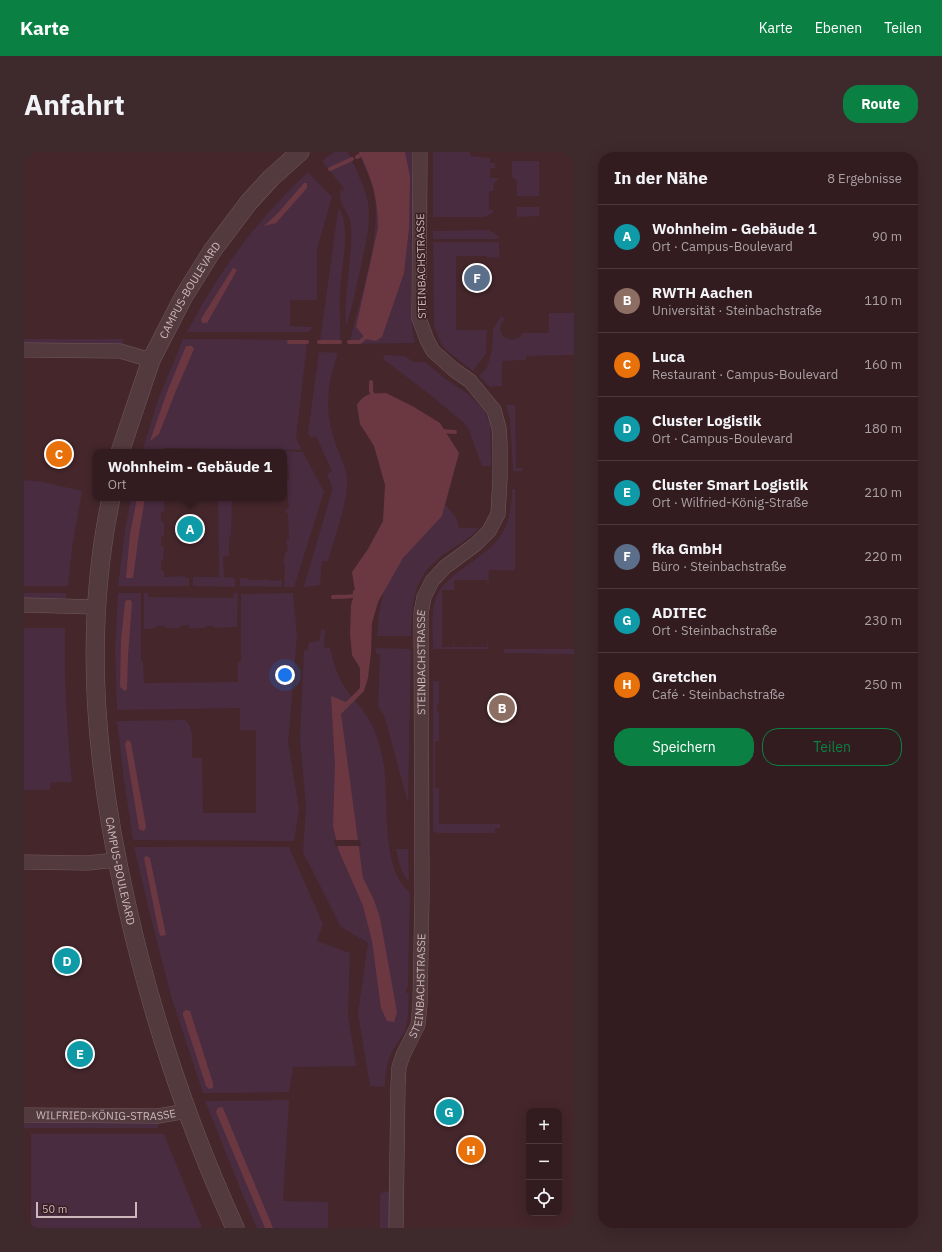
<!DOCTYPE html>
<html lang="de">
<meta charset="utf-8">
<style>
body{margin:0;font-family:"IBM Plex Sans",sans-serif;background:#3e292d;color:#f1f3f6}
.controls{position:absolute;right:12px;bottom:12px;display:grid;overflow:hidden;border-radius:8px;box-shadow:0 4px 16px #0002}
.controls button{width:36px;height:36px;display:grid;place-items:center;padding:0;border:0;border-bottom:1px solid #4e3a3e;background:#331c20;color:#f1f3f6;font:20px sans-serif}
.scale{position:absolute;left:12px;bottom:10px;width:101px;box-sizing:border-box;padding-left:4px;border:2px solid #cdb7bb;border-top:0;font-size:11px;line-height:14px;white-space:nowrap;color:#cdb7bb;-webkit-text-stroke:3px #391f23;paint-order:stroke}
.you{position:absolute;left:261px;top:523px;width:14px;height:14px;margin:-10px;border:3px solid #fff;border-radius:50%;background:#1a73e8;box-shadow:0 0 0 6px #1a73e833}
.badge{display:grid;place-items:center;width:26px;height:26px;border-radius:50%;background:#0b8043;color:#fff;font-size:13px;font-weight:700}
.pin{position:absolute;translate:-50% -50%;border:2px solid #fff;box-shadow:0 1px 4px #0006}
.popup{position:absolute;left:69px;top:297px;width:194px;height:52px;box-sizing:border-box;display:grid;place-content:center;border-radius:8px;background:#331c20;filter:drop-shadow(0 1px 3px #0005);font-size:13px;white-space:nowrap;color:#a9a1a5}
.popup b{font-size:15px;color:#f1f3f6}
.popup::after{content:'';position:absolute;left:50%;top:100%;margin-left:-8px;border:8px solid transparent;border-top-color:#331c20}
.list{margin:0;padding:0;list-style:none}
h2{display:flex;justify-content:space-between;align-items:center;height:52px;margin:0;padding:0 16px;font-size:17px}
h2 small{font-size:13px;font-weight:400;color:#a9a1a5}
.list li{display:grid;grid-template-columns:26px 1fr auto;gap:12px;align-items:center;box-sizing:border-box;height:64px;padding:0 16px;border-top:1px solid #4e3a3e}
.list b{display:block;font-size:15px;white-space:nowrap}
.list p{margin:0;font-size:13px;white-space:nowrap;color:#a9a1a5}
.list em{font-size:13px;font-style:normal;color:#a9a1a5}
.actions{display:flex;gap:8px;padding:12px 16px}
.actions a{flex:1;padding:9px 0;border:1px solid #0b8043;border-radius:16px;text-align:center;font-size:14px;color:#0b8043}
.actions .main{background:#0b8043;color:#fff}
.icon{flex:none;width:22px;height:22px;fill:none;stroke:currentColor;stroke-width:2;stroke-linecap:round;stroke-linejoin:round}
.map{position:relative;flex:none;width:550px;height:1076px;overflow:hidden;border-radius:16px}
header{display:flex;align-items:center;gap:24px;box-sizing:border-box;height:56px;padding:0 20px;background:#0b8043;color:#fff}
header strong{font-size:19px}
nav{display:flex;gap:22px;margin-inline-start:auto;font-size:14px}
.intro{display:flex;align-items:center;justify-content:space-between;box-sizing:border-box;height:96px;padding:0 24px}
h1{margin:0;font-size:28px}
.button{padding:10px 18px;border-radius:16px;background:#0b8043;color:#fff;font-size:14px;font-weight:700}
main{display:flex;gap:24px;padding:0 24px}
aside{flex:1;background:#331c20;border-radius:16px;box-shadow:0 4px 16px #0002}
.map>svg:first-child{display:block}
.green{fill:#492c40}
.water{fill:#6b3842}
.pier{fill:#44262b}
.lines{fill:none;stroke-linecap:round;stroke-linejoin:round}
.stream{stroke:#6b3842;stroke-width:4}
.minor-casing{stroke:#71585c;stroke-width:15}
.tertiary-casing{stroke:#71585c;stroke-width:19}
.minor{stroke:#533a3e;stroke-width:14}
.tertiary{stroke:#533a3e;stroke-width:18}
.labels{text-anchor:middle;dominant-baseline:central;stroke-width:3;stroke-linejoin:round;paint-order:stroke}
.street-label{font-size:11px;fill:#cdb7bb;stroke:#391f23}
</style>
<header>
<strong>Karte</strong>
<nav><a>Karte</a><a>Ebenen</a><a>Teilen</a></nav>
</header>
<div class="intro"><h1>Anfahrt</h1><a class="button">Route</a></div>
<main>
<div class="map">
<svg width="550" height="1076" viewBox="0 0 550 1076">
<rect width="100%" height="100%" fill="#44262b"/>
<!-- green -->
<g class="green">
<path d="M 310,0 L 324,0 C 331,16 341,34 344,51 C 347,71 342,90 338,109 C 333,131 329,153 322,175 C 319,141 329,107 327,73 C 326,62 316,53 316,45 C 316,42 317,39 317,36 L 320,39 L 321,38 L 298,9 Z"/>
<path d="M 336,0 L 388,0 L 387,140 L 389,183 L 391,190 L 390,191 L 325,192 L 325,191 L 336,191 L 340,186 L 339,185 L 335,189 L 326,189 C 336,144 358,87 350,40 C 348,26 338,14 336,0 Z"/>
<polygon points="409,0 446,0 446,4 466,6 466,11 471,11 471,16 466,16 466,26 475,26 469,32 469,39 465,39 465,58 469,58 470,60 461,65 409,65"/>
<polygon points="488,9 515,9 515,44 493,44 493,29 488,25"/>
<path d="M 284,20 L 308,45 L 293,97 L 293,148 L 266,148 L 266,174 L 289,175 L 284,180 L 163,180 C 196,117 233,68 284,20 Z"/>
<polygon points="493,55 515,55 515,64 493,65"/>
<path d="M 316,57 C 327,81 317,115 316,140 C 315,156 317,173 316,189 L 296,189 L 314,59 Z"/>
<polygon points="465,78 474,84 475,87 409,87 409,79"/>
<polygon points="409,90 475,90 475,106 463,105 462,104 432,104 432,178 463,178 462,201 449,219 422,198 417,192 410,174"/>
<path d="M 525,161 L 550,161 L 550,203 L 502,204 L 502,208 L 478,209 L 478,234 L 466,235 L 455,224 L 463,215 L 468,198 L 469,178 L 477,164 L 481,167 C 466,182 490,196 499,181 L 525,181 Z"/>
<rect x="0" y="187" width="99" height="5"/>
<polygon points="159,187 283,188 283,189 265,189 264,188 265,193 265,191 283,191 272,286 278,298 140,296 140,300 118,300 134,248"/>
<path d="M 295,200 L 314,201 C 303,232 300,258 311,290 C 315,302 321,313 323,325 C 325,348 310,386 304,409 L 298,409 L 296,433 L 281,435 L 280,434 L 308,339 L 307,332 L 303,322 L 308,319 L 292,284 L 287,286 L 284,281 Z"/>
<polygon points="360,203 381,204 389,210 401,210 420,226 443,241 461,259 466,272 467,314 458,314 444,276 439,270 400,238 359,207"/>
<polygon points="482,253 491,253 492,316 498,316 498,319 489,319 486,267"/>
<polygon points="262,299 279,300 300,340 270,435 260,435 261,414 260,413 260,406 261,405 261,400 264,399 262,388 265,387 264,361 262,361 262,357 265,357 262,328 265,327 264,312 262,312"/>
<polygon points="0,328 19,330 58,339 48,396 44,434 0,434"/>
<path d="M 488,337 L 491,337 L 491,418 L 465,418 L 464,437 L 463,428 L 430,428 L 430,438 L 418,438 L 418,495 L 429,495 L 429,485 L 430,495 L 446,495 L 447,485 L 447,495 L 463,495 L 464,485 L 464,497 L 409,497 C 409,480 406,459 413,443 C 419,432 428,424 438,417 C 473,392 487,383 488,337 Z"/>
<polygon points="107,346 140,346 140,360 137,360 137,369 140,370 140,384 137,385 137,394 140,394 139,409 137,409 137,418 140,419 140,425 161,424 161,426 165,426 165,434 94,434 101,379"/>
<polygon points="194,346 208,346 207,385 205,385 205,404 199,405 200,425 211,426 211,435 169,434 169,425 195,425"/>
<path d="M 422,353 L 433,367 L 435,376 L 455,376 C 445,387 432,394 420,402 C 389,425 388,448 387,484 L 353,484 L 355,461 L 360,438 L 366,418 L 397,379 Z"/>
<polygon points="216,426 224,426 224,428 246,428 246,429 258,428 258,435 216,434"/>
<rect x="0" y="441" width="42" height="5"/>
<path d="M 94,441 L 117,441 L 117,509 L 119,510 L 120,531 L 214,530 L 214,510 L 217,509 L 217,442 L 269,441 L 273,484 L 264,590 L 275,657 L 270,689 L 109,688 L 100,628 L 93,569 L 161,568 C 171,575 168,595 168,606 L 178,606 L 179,661 L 232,661 L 232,578 L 216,578 L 216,556 L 93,558 L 91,496 Z"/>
<polygon points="120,441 124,441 124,445 209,446 210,441 214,441 213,475 190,476 189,474 181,474 181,476 165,476 165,473 156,474 156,476 141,476 141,474 132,474 132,476 120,477"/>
<path d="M 0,476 L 41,476 C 40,527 43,578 48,630 L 27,630 L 26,638 L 0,638 Z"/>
<path d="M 301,477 L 300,496 L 306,496 C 310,514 315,529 326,543 C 331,549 336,554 340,560 C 351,574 355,591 359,608 C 366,643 355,717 386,740 L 384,836 L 382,836 L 382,841 L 385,841 C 384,852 385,864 382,875 C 380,883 374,889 370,896 C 363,908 361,921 361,935 L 346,934 L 334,861 L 344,791 L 317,775 L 279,700 L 282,656 L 276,586 L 280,498 L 283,498 L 285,490 L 295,489 L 297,478 Z"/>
<polygon points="352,496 387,497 384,651 367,588 361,566 354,554 356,502 352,502"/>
<polygon points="480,497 550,497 550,502 480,501"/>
<polygon points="409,529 425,530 415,530 415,551 413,552 413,560 415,560 415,589 411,589 411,636 415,636 415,672 476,672 476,676 471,676 471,681 414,681 409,679"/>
<polygon points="110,695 265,695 299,772 293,789 326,801 324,863 332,914 269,915 265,940 179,941 147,844 125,758"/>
<path d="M 372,697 L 384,697 L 385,730 C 377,722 374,708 372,697 Z"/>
<polygon points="265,948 259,1049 304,1050 304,1076 233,1076 220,1046 181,949"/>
<rect x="0" y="971" width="134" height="5"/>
<polygon points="7,982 140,982 178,1076 7,1076"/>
<polygon points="363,1039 365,1040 365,1076 356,1076 356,1043 357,1041"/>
</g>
<!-- water -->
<g class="water">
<path d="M 335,0 L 381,0 L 386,25 L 385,76 L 380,121 L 358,185 L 352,189 L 342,187 L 332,175 L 354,76 C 354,45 348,28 335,0 Z"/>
<polygon points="280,31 283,31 283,36 252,71 240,74 254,61"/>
<polygon points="209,116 213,118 183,171 178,171 177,167"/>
<polygon points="162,194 168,194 170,197 151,241 135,282 126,289 143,240"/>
<path d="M 362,241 L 390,255 L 416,271 L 435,301 L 418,364 L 379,406 L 354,450 L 348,471 L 347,501 L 344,526 L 340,539 L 317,562 L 339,726 L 350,748 L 356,766 L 373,860 L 370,870 L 363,869 L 357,856 L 348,789 L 339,754 L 315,699 L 309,674 L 311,613 L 307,544 L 322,550 L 336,536 L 336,516 L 328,503 L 326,482 L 327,453 L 331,439 L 328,420 L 344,397 L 359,369 L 361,333 L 350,294 L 336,272 L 333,253 C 341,240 348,242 362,241 Z"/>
<polygon points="113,346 121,346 115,382 109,426 102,426 106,382"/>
<polygon points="103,448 106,448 108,450 104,504 103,537 101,539 96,535 97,488 101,450"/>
<polygon points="103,588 106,589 107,591 122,674 121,678 119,679 115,677 101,592"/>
<polygon points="122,704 126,706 142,783 137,784 135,781 120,706"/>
<polygon points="162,858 166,859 167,862 189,931 189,936 185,937 182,934 159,863 159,860"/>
<polygon points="197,955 199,956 249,1076 241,1076 192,960 194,956"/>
</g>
<!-- pier -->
<polygon class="pier" points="310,688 336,688 337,694 311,694"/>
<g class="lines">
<!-- stream -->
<g class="stream">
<polyline points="333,5 342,0 346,0"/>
<polyline points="306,17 328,7"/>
<polyline points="265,190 283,190"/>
<polyline points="295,190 316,190"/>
<polyline points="325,190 336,190 344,183"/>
<polyline points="347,230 347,239 351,247"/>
<polyline points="417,279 431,280"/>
<path d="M 309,445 C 317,444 325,446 331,443 L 331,440"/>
</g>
<defs>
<g id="minor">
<polyline points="0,198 96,199 127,208"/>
<polyline points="0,453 72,455"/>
<polyline points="0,710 64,711 92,708"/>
<path id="s1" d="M 0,963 L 134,964 L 163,959"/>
<path id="s2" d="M 372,1076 L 374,933 L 375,915 L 379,903 L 394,873 L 396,852 L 398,742 L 397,461 L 400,445 L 408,429 L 421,415 L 452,392 L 465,379 L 474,362 L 476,326 L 476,292 L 475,276 L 470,258 L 446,229 L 429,217 L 409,199 L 403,188 L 395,166 L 396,0"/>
</g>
<g id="tertiary">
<path id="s3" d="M 96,300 L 127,208 L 160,144 L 188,99 L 225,50 L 247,26 L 276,0"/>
<path id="s4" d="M 87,346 C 58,485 72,618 103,754 C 128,865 164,973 211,1076"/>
</g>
</defs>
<!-- minor casing -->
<use href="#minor" class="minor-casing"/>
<!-- tertiary casing -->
<use href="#tertiary" class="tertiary-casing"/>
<!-- minor -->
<use href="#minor" class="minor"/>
<!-- tertiary -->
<use href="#tertiary" class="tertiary"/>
</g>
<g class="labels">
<!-- street labels -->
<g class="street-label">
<text transform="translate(397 114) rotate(-91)">STEINBACHSTRASSE</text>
<text stroke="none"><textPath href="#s3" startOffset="177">CAMPUS-BOULEVARD</textPath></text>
<text stroke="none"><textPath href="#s2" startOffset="570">STEINBACHSTRASSE</textPath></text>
<text stroke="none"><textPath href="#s4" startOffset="376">CAMPUS-BOULEVARD</textPath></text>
<text stroke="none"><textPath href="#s2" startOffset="246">STEINBACHSTRASSE</textPath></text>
<text stroke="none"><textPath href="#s1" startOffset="82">WILFRIED-KÖNIG-STRASSE</textPath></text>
</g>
</g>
</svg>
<div class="controls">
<button>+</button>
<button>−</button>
<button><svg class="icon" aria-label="locate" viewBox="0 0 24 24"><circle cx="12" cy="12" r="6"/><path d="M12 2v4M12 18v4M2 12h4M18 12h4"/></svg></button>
</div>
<div class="scale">50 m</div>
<div class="you"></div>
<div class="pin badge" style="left:166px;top:377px;background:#0f9aa8">A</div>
<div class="popup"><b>Wohnheim - Gebäude 1</b>Ort</div>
<div class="pin badge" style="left:478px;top:556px;background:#8d6e63">B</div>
<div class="pin badge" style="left:35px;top:302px;background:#e8710a">C</div>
<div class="pin badge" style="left:43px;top:809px;background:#0f9aa8">D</div>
<div class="pin badge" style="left:56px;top:902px;background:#0f9aa8">E</div>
<div class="pin badge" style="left:453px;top:126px;background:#5c6f8a">F</div>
<div class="pin badge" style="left:425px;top:960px;background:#0f9aa8">G</div>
<div class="pin badge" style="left:447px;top:998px;background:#e8710a">H</div>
</div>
<aside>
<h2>In der Nähe<small>8 Ergebnisse</small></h2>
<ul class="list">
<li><span class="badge" style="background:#0f9aa8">A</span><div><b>Wohnheim - Gebäude 1</b><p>Ort · Campus-Boulevard</p></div><em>90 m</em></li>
<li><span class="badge" style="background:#8d6e63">B</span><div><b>RWTH Aachen</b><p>Universität · Steinbachstraße</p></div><em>110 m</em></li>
<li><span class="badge" style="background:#e8710a">C</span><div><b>Luca</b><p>Restaurant · Campus-Boulevard</p></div><em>160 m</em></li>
<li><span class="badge" style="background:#0f9aa8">D</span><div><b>Cluster Logistik</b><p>Ort · Campus-Boulevard</p></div><em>180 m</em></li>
<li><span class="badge" style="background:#0f9aa8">E</span><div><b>Cluster Smart Logistik</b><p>Ort · Wilfried-König-Straße</p></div><em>210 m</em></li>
<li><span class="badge" style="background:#5c6f8a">F</span><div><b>fka GmbH</b><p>Büro · Steinbachstraße</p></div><em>220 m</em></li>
<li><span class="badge" style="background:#0f9aa8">G</span><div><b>ADITEC</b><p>Ort · Steinbachstraße</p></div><em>230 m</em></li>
<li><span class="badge" style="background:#e8710a">H</span><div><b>Gretchen</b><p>Café · Steinbachstraße</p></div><em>250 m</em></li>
</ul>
<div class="actions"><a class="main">Speichern</a><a>Teilen</a></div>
</aside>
</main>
